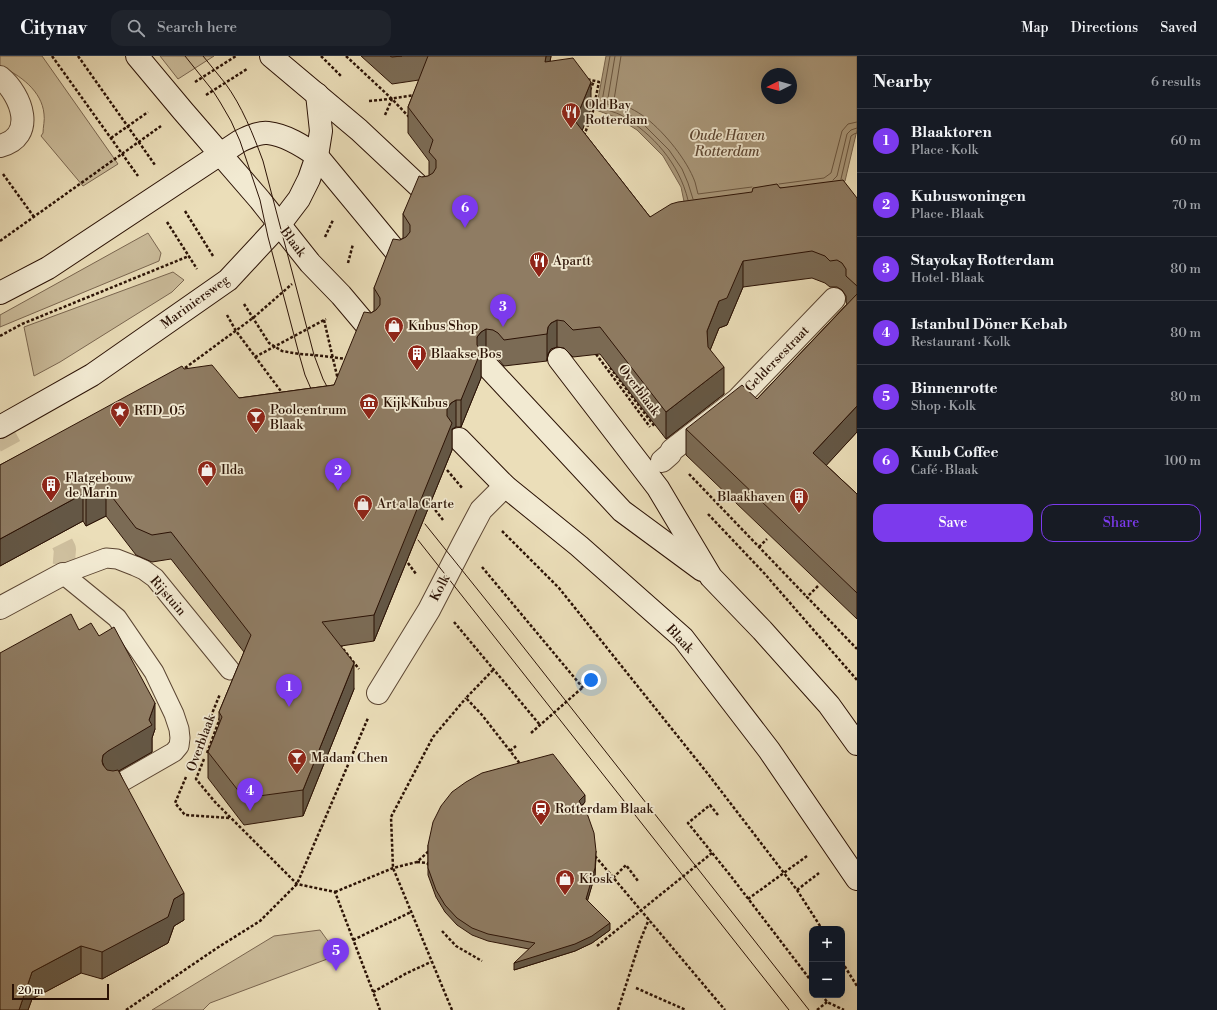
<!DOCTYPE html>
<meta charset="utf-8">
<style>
body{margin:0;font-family:"Libre Bodoni",serif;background:#20242c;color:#f1f3f6}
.controls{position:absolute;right:12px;bottom:12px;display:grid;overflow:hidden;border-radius:8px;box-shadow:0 4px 16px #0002}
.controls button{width:36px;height:36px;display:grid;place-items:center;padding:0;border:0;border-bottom:1px solid #363941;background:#171b24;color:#f1f3f6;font:20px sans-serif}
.compass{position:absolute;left:761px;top:12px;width:36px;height:36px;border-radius:50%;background:#171b24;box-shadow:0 4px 16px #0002;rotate:265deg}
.scale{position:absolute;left:12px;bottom:10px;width:97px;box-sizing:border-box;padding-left:4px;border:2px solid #2b1205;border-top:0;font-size:11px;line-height:14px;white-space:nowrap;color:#2b1205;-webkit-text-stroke:3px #f2ead2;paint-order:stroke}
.you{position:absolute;left:591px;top:624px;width:14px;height:14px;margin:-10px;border:3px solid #fff;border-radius:50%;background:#1a73e8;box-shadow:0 0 0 6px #1a73e833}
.badge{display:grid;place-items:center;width:26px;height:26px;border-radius:50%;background:#7c3aed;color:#fff;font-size:13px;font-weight:700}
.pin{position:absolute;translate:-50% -33px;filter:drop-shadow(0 1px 2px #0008)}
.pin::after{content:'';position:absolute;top:21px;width:14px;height:12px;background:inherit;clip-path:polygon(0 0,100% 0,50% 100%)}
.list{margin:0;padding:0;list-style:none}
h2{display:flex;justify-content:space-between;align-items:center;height:52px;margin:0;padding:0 16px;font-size:17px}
h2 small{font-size:13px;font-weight:400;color:#9ea1a6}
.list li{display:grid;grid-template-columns:26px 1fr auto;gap:12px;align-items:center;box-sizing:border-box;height:64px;padding:0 16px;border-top:1px solid #363941}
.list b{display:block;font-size:15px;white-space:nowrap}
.list p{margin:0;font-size:13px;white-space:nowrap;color:#9ea1a6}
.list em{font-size:13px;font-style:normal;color:#9ea1a6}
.actions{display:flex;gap:8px;padding:12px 16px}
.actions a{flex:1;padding:9px 0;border:1px solid #7c3aed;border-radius:12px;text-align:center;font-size:14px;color:#7c3aed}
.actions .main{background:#7c3aed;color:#fff}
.icon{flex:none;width:22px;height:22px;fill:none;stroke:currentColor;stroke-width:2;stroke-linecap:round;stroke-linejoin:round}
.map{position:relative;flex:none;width:857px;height:954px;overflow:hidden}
header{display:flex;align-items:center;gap:24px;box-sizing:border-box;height:56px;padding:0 20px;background:#171b24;border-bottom:1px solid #363941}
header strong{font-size:19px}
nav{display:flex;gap:22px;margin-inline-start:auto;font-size:14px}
.search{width:280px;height:36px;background:#20242c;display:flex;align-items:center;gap:10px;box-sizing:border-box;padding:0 14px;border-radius:12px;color:#9ea1a6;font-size:15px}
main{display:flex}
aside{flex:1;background:#171b24}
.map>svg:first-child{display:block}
.green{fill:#cabb9a;stroke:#7a6650}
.water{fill:#aa997c;stroke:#77634c;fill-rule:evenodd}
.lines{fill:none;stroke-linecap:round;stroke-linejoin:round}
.shore{stroke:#6a5640;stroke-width:1}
.minor-tunnel{stroke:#cebf9e;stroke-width:22;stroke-dasharray:22 11;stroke-linecap:butt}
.service-casing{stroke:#5b4532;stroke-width:21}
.pedestrian-casing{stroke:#5b4532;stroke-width:24}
.minor-casing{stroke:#5b4532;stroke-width:24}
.secondary-casing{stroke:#2b1205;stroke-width:24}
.path{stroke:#2b1205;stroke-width:2.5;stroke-dasharray:3 2;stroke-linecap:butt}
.service{stroke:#f2ead2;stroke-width:19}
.pedestrian{stroke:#f2ead2;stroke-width:22}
.minor{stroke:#f2ead2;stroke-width:22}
.secondary{stroke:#f2ead2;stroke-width:22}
.tram{stroke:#2b1205;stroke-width:1}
.path-bridge{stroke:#2b1205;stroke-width:2.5;stroke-dasharray:3 2;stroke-linecap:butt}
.wall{fill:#7b6b55;stroke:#2b1205}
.shaded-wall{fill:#645745;stroke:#2b1205}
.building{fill:#8f7c63;stroke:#2b1205}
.labels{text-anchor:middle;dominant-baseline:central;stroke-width:3.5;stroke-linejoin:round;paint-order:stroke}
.poi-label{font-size:13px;fill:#2b1205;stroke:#f2ead2;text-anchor:start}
.street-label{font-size:13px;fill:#2b1205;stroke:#f2ead2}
.water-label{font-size:14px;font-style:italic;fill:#5e4835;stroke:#f2ead2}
</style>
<header>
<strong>Citynav</strong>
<div class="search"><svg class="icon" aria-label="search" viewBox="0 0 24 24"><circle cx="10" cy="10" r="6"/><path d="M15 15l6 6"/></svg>Search here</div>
<nav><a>Map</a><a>Directions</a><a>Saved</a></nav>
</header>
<main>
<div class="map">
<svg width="857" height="954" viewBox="0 0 857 954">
<rect width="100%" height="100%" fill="#ebdeb9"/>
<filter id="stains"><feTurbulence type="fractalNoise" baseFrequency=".005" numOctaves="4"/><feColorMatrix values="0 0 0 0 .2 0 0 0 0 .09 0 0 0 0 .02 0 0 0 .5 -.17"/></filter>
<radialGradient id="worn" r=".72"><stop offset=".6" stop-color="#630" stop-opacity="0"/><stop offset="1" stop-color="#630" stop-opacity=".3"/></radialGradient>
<!-- green -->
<g class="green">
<path d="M 0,0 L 42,0 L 118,108 L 83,130 L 41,80 L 43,77 C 43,71 45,64 44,58 C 42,35 20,19 0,10 Z"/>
<polygon points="160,0 214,0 178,23"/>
<polygon points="148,177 161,197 159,205 0,271 0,259"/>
<polygon points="173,216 184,224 172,236 60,306 34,320 24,271"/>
<polygon points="320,874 338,899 210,947 203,954 152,954 274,880"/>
</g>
<!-- water -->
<path class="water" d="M 606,0 L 857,0 L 857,74 L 845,125 L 837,133 L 686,155 L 681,131 L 663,100 L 637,74 L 618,62 L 596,54 ZM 767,18 L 791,18 L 791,42 L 767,42 Z"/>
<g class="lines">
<!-- shore -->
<g class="shore">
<path d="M 610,0 L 601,51 C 608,55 615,56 621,59 C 653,78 679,107 688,144"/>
<polyline points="615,0 607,48 622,54 642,67 669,94 682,113 688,127 693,143"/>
<path d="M 621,0 L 614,44 C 625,50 636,54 646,62 C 665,77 687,104 695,126 C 696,130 697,134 698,138 L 752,131"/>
<polyline points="841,123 851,80 854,78 857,77"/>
<polyline points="833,124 837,120 847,78 851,74 857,72"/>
<polyline points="779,128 824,122 831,117 842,75 848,68 857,66"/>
</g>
<!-- minor-tunnel -->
<polyline class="minor-tunnel" points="0,371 53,469 65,493 63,518"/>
<defs>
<g id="service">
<polyline points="63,518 117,562 154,616 174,658 179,673 180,682 179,690 174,696 113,731"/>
<polyline points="63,518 106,502 117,503 135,510 144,514 155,522 230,614"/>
</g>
<polyline id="pedestrian" points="662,405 670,398 672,394 737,344 834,243"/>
<g id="minor">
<path d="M 0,21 C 22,39 37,81 0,90"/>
<polyline points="0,552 63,518"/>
<polyline points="378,637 429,554 463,488 481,454 505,430"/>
</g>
<g id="secondary">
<polyline points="137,0 183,55 260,144 310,207 341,239 368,271"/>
<polyline points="271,0 359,74 424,135"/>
<path d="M 0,237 L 48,212 L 240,85 C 249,81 258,76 268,77 C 286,79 303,90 317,100 L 398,198"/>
<polyline points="559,303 658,432 711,521 762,574 829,649 857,688"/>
<polyline points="489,312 622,455 702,514"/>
<polyline points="0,371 92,319 228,224 280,168 299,143 309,123 317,100 321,75 317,38"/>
<polyline points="459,383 505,430 579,490 683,582 769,694 857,823"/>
</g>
</defs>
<!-- service casing -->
<use href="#service" class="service-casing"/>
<!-- pedestrian casing -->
<use href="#pedestrian" class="pedestrian-casing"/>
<!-- minor casing -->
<use href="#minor" class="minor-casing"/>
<!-- secondary casing -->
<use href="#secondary" class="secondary-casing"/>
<!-- path -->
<g class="path">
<polyline points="52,0 138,120"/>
<polyline points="78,0 155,109"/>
<polyline points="321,0 342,21"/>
<polyline points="346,0 392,43 410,62"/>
<polyline points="195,26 236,0"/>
<polyline points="206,39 247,13"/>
<path d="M 369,45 C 385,44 400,41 416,39"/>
<polyline points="385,59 392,43"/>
<polyline points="584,80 593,55 599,26 587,23"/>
<polyline points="111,82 148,56"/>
<polyline points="3,118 34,161"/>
<polyline points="185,155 213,200"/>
<polyline points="167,166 197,213"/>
<polyline points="325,181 333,164"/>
<polyline points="0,185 161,70"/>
<polyline points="348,207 353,188"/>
<polyline points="244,248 269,287 282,295 299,298 314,299 347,303"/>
<polyline points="227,259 236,275 283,338"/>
<polyline points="324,264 338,324"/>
<polyline points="0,280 22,268 189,200"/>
<polyline points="596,298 650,371"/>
<polyline points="255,301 326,263"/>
<polyline points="610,307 609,310 655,371"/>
<polyline points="181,315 253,262 292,228"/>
<polyline points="447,414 463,433"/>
<polyline points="689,418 807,541"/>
<polyline points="429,446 443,464"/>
<polyline points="708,458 764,517 857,624"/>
<polyline points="502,475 559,532 708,718 784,817 797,834 822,873"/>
<polyline points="759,491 767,483"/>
<polyline points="405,503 416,518"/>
<polyline points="482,511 583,632"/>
<polyline points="818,530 807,541 857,593"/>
<polyline points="454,566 540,669"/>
<polyline points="340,589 359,613"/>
<polyline points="493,614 466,642 482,659 521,709"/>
<polyline points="207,670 220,638"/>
<polyline points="531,677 591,624"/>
<polyline points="510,695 516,690"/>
<polyline points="207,697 220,662"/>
<polyline points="204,703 196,723 215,746 297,828 335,836 380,954"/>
<polyline points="186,721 175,747 185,759 230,762"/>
<polyline points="718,759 710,749 688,767 730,819 812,926"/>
<polyline points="595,800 725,954"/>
<polyline points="417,806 427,807 429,809"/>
<polyline points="613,822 626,809 638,825"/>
<polyline points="797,834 819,817"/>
<polyline points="335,836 393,812 417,806 430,794"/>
<polyline points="748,843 807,800"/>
<polyline points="442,875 456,890 482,905"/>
<polyline points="353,884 411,856"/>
<polyline points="597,890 712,797"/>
<polyline points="842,906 857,930"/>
<polyline points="636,932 686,954"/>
<polyline points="373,936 407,917 431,906"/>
<polyline points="822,939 827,946 844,954"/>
<polyline points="126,954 217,892 260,865 297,828 368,662"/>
<polyline points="452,954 393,812 391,761 433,681 466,642"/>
<polyline points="618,954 640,885 649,863"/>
<polyline points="817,954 827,946"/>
</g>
<!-- service -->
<use href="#service" class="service"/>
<!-- pedestrian -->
<use href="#pedestrian" class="pedestrian"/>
<!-- minor -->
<use href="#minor" class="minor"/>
<!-- secondary -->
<use href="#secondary" class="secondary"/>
<!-- tram -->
<g class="tram">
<polyline points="185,0 213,35 220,46 231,65 240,85 260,144 268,181 299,298 305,319 315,342"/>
<path d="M 203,0 C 210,9 218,18 225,27 C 242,50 253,78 263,105 L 314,299 L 323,323 L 332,340"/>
<polyline points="425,468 506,569 809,954"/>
<polyline points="418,484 789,954"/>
</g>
<!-- path-bridge -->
<polyline class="path-bridge" points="590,34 594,25"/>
</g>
<!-- wall -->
<g class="wall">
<polygon points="361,0 551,0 550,6 591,53 582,74 650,161 780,132 857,142 857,376 826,409 857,438 857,563 686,399 686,373 757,343 847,248 846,246 846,240 842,234 837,231 830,231 825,227 812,222 743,231 727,269 719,272 710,294 724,338 666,383 600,298 573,301 564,292 557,291 551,293 548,298 547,305 504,310 498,303 493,300 486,300 481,303 481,322 461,371 456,371 452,373 452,394 374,585 341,590 354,633 303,760 244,769 208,722 208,696 219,669 219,656 244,596 171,503 152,506 136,499 106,460 86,470 83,465 0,510 0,409 184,313 239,342 334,329 371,257 374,255 374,232 400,184 403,182 403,158 422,121 429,120 429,105 408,77 408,51 419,24 392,28"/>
<polygon points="79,574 99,580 155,673 152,682 152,696 119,715 184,864 174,870 168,887 102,923 81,917 32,943 28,954 0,954"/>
<polygon points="585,746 582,750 596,802 595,819 587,845 610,874 592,887 575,895 514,914 529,893 488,885 472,879 457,869 445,856 436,841 428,819 428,789"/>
</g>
<!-- shaded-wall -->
<g class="shaded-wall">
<polygon points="546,0 551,0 545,33 545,6"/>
<polygon points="591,26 591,53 575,92 575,65"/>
<polygon points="743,205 743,231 727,269 719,272 707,302 707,275 719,245"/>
<polygon points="557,264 557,291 551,293 548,298 547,305 547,278 548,271 551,267"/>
<polygon points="486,273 486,300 481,303 481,322 461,371 461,344 477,281 481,276"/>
<polygon points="724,311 724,338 666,383 666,356"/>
<polygon points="456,344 456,371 452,373 452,394 374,585 374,559 447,353 451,347"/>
<polygon points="857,350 857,376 813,424 813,397"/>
<polygon points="106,433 106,460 86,470 86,443"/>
<polygon points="83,438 83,465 0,510 0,483"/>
<polygon points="354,607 354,633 303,760 303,734"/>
<polygon points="155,647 155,673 152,682 152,696 108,721 102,705 103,699 108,695 149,664"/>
<polygon points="585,739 585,746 579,752 579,745"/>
<polygon points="596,795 595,819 586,850 586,843"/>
<polygon points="184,837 184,864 174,870 168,887 102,923 102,896 174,843"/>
<polygon points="610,867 610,874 592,887 575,895 514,914 514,907"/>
<polygon points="81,890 81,917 32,943 28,954 19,954 32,916"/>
</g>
<!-- building -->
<g class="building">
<polygon points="390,0 402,0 392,1"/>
<polygon points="428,0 546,0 545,6 573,2 591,26 575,65 650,161 671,148 678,146 752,136 753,132 777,128 780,132 843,124 857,142 857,230 846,220 846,213 842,207 837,204 830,205 825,200 812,195 743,205 727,242 719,245 707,275 708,291 724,311 666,356 600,271 573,274 564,265 557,264 551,267 548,271 547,278 504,284 498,277 493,274 486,273 481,276 477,281 477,289 481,295 461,344 456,344 451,347 447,353 447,360 452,367 374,559 322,566 354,607 303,734 244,742 208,696 222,661 219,656 251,579 171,476 152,479 136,472 106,433 86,443 83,438 0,483 0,409 182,310 184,313 212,309 239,342 334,329 364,256 371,257 376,254 380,249 380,242 374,232 393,183 400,184 406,181 410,176 410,169 403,158 419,120 422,121 428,120 433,117 436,112 436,104 429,96 433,84 408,51"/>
<polygon points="857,238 857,350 813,397 857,438 857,537 686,373 742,329 757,343"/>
<polygon points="71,558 79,574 91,567 99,580 114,571 155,647 149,664 152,669 108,695 103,699 102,705 103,709 107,714 113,715 118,714 184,837 174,843 168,861 102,896 81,890 32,916 19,954 0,954 0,597"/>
<polygon points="553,698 585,739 579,745 588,760 594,777 596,795 595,812 586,843 610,867 592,880 575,888 514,907 535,887 488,878 472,872 457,862 445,849 436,834 428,812 428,789 433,766 441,750 452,736 466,726 482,717"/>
</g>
<!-- icons -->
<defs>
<symbol id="restaurant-pin" viewBox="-11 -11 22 30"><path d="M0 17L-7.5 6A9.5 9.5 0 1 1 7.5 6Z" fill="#8f2418" stroke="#f2ead2"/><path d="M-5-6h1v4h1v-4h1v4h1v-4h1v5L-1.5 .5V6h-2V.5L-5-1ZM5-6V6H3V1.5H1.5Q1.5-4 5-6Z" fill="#fff"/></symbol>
<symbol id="shop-pin" viewBox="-11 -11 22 30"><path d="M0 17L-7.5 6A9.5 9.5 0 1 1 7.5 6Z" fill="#8f2418" stroke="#f2ead2"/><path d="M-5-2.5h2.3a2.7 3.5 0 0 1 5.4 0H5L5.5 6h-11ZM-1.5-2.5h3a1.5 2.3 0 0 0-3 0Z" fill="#fff"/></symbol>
<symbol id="building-pin" viewBox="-11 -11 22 30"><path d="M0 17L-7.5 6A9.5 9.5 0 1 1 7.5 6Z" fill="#8f2418" stroke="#f2ead2"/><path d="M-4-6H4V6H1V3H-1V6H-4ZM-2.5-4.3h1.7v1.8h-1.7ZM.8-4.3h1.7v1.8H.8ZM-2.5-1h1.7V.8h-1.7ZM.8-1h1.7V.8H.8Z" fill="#fff"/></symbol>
<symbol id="museum-pin" viewBox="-11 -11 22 30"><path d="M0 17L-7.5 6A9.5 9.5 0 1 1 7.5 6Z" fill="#8f2418" stroke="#f2ead2"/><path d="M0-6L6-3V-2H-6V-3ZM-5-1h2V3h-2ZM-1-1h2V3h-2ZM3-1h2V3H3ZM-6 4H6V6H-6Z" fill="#fff"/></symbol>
<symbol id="sight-pin" viewBox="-11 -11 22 30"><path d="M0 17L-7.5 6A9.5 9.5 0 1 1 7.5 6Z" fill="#8f2418" stroke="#f2ead2"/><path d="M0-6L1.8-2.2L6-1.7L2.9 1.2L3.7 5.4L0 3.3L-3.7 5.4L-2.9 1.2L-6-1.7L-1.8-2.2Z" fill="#fff"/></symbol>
<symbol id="bar-pin" viewBox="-11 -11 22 30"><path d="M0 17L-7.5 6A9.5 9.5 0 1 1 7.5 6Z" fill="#8f2418" stroke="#f2ead2"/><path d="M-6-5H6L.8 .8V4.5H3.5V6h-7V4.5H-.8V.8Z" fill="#fff"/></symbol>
<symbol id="station-pin" viewBox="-11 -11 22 30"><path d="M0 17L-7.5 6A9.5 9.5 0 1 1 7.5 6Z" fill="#8f2418" stroke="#f2ead2"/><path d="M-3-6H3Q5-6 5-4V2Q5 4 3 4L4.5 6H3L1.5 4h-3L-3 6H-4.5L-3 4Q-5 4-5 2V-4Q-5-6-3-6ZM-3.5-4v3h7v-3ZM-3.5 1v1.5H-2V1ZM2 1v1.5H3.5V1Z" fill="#fff"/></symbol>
</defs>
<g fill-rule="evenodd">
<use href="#restaurant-pin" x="560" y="45" width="22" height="30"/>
<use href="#restaurant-pin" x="528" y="194" width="22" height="30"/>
<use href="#shop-pin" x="383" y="259" width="22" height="30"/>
<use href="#building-pin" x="406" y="287" width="22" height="30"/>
<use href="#museum-pin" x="358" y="336" width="22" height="30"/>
<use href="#sight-pin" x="109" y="344" width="22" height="30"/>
<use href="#bar-pin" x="245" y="350" width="22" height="30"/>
<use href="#shop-pin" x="196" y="403" width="22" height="30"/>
<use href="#building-pin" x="40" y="418" width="22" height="30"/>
<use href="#building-pin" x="788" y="430" width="22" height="30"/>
<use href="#shop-pin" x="352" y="437" width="22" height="30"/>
<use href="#bar-pin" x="286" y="691" width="22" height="30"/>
<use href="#station-pin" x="530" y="742" width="22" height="30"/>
<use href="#shop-pin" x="554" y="812" width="22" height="30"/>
</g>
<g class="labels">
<!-- poi labels -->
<g class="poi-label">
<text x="585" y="49">Old Bay<tspan x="585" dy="15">Rotterdam</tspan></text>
<text x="553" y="205">Apartt</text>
<text x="408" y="270">Kubus Shop</text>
<text x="431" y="298">Blaakse Bos</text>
<text x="383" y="347">Kijk Kubus</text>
<text x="270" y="354">Poolcentrum<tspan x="270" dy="15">Blaak</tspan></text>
<text x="134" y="355">RTD_05</text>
<text x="221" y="414">Ilda</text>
<text x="65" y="422">Flatgebouw<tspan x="65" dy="15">de Marin</tspan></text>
<text x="785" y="441" text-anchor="end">Blaakhaven</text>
<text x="377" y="448">Art a la Carte</text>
<text x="311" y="702">Madam Chen</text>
<text x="555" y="753">Rotterdam Blaak</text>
<text x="579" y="823">Kiosk</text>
</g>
<!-- street labels -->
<g class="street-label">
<text transform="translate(293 186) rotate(53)">Blaak</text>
<text transform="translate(195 246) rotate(-36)">Mariniersweg</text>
<text transform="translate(777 303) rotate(-46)">Geldersestraat</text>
<text transform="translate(639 334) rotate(53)">Overblaak</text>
<text transform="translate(440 532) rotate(-63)">Kolk</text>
<text transform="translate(168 540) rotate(49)">Rijstuin</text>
<text transform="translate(680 583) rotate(47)">Blaak</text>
<text transform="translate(201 687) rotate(-70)">Overblaak</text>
</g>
<!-- water labels -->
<g class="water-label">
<text x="727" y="80">Oude Haven<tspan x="727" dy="16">Rotterdam</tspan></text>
</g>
</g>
<rect width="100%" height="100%" filter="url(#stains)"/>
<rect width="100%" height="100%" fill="url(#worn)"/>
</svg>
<div class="controls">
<button>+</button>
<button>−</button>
</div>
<svg class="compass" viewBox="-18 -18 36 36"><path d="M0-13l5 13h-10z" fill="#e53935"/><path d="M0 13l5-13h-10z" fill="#9ea1a6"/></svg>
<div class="scale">20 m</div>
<div class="you"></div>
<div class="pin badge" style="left:289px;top:651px">1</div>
<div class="pin badge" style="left:338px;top:435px">2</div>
<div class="pin badge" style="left:503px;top:271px">3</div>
<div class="pin badge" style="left:250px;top:755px">4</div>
<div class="pin badge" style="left:336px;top:915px">5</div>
<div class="pin badge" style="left:465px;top:172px">6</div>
</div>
<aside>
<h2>Nearby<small>6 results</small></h2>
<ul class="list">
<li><span class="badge">1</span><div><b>Blaaktoren</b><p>Place · Kolk</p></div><em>60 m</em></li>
<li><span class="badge">2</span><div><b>Kubuswoningen</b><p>Place · Blaak</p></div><em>70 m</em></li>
<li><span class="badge">3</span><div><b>Stayokay Rotterdam</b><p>Hotel · Blaak</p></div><em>80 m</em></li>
<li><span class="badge">4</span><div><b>Istanbul Döner Kebab</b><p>Restaurant · Kolk</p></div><em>80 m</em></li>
<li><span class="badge">5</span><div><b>Binnenrotte</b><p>Shop · Kolk</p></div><em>80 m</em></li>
<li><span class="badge">6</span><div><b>Kuub Coffee</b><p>Café · Blaak</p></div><em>100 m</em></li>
</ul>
<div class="actions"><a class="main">Save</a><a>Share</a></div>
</aside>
</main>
